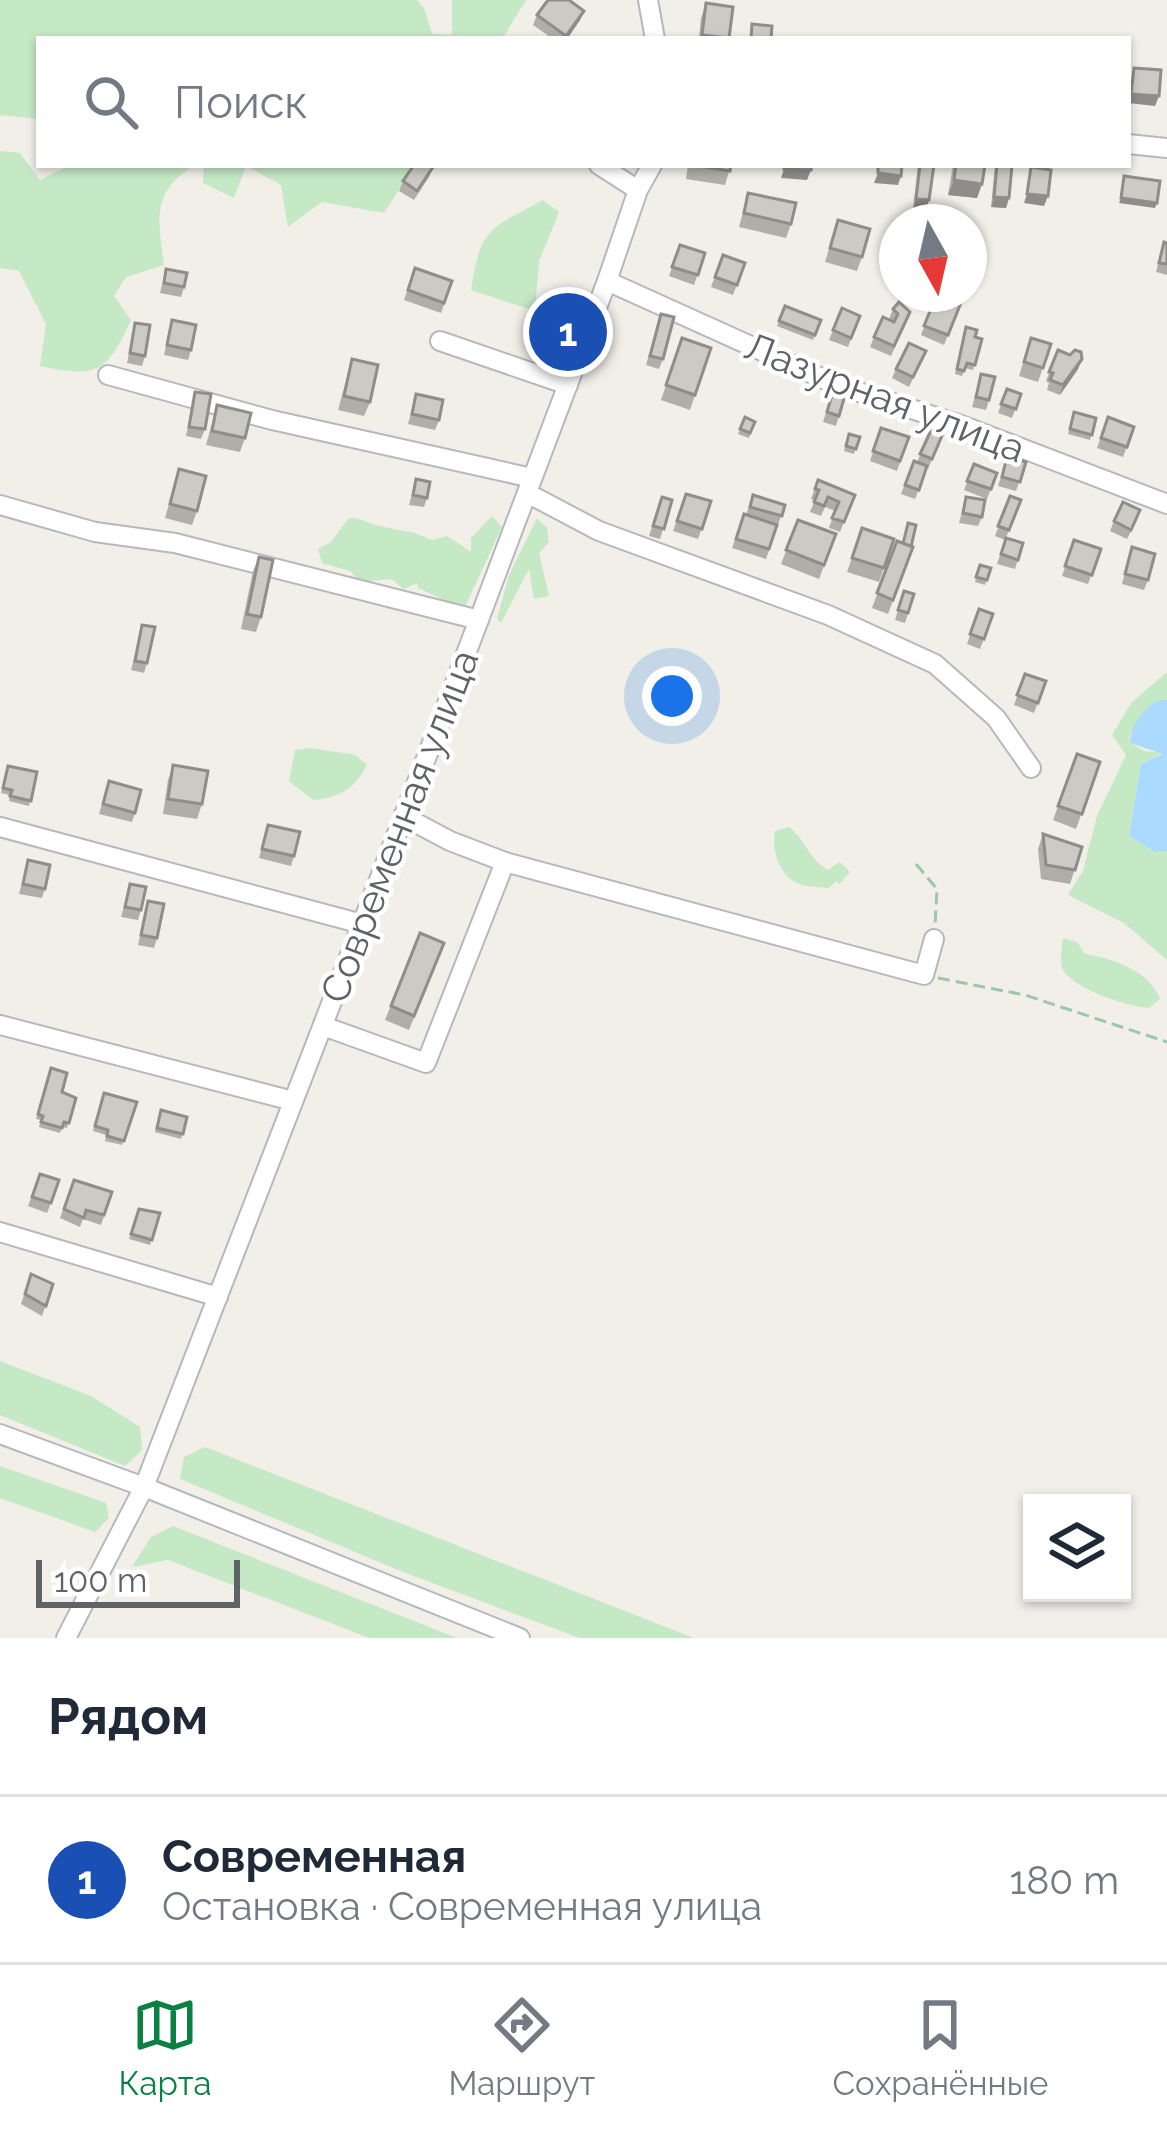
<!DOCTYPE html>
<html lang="ru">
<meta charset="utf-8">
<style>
body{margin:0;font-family:Raleway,sans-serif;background:#f2f2f3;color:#1f2937}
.controls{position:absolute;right:36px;bottom:36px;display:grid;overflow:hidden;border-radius:0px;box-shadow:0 3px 9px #0004}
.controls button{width:108px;height:108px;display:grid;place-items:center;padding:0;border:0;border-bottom:3px solid #e0e1e3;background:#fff;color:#1f2937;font:60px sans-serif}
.compass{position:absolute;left:879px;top:204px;width:108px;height:108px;border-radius:50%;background:#fff;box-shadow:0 3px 9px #0004;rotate:172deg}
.scale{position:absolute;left:36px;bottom:30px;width:204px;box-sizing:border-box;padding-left:12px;border:6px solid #5f6368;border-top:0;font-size:33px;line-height:42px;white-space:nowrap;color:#5f6368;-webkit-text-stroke:9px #fff;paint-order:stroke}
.you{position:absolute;left:672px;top:696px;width:42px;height:42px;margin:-30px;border:9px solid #fff;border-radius:50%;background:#1a73e8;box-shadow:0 0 0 18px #1a73e833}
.badge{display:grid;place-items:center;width:78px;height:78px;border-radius:50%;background:#0b8043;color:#fff;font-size:39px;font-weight:700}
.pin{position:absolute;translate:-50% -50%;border:6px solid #fff;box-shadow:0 3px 12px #0006}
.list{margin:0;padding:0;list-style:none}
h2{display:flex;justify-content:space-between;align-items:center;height:156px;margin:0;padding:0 48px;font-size:51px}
h2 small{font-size:39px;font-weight:400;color:#747a83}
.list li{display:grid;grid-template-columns:78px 1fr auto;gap:36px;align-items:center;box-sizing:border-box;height:168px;padding:0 48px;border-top:3px solid #e0e1e3}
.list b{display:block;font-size:45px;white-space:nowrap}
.list p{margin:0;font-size:39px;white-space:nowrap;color:#747a83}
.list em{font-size:39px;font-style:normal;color:#747a83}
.icon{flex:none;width:66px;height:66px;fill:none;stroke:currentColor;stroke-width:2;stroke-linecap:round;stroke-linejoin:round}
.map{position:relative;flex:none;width:1167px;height:1638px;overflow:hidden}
.search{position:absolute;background:#fff;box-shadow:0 3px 9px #0004;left:36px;right:36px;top:36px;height:132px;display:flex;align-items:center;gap:30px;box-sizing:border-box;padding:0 42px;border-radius:0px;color:#747a83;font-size:45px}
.sheet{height:324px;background:#fff}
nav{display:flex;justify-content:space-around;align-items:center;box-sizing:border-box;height:168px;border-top:3px solid #e0e1e3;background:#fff;font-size:33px;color:#747a83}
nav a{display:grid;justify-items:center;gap:6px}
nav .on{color:#0b8043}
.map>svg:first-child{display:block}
.green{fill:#c5e8c5}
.water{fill:#aadaff}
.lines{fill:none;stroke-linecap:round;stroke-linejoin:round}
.minor-casing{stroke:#b5b8bc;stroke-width:22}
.path{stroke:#9cc7a9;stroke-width:3;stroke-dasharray:12 6;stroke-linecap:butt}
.minor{stroke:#fff;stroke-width:18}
.wall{fill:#afaea9}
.shaded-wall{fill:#8f8d8a}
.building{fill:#cccac5;stroke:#8f8d8a;stroke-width:3}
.labels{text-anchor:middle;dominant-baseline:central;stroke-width:9;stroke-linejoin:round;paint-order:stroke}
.street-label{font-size:39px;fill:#5f6368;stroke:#fff}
</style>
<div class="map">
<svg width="1167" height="1638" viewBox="0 0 1167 1638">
<rect width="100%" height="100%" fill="#f1efe8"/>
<!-- green -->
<g class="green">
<polygon points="0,0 417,0 424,8 432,34 452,35 452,0 526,0 502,39 39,39 37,119 0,115"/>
<path d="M 0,151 L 20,153 L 40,180 L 70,165 L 194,165 C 151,193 158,219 164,265 L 126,277 L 114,296 L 131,320 C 107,373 97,378 40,366 L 46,324 L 19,271 L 0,268 Z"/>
<polygon points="204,165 415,165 384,213 322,202 288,227 281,185 246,166 234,198 203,183"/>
<path d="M 543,200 L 559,212 L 539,261 L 535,311 L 471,290 C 481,226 489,230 543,200 Z"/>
<path d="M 492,516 L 502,527 L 464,609 L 418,588 L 417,583 L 404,589 L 391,579 L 360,582 L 350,571 L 322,563 L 318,549 L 331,542 L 349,518 C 362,518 369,524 380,526 C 404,532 408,529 432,540 L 447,536 L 471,552 L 471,538 Z"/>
<polygon points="537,518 547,528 549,542 539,553 549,596 534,599 529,569 501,623 497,619 509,575"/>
<polygon points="1167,672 1167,700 1160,700 1129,736 1130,743 1144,751 1162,753 1141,764 1129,836 1154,851 1167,851 1167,960 1124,923 1068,895 1083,871 1097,816 1126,755 1112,735 1132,702"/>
<path d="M 310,748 L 356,755 L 367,765 C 355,788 340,798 313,800 L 289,781 L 295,750 Z"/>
<path d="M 789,827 C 806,840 809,860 828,870 L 840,862 L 850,872 L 839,884 L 837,881 L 828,888 C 819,887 805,887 797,883 C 779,875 771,848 775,831 Z"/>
<path d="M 1063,938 L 1077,942 L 1085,954 C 1113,959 1149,970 1160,999 L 1149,1008 C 1129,1007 1067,987 1062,967 C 1060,959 1062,946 1063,938 Z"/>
<polygon points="0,1361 91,1396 140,1427 142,1450 125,1466 0,1415"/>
<polygon points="205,1447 694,1638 580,1638 403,1572 180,1479 184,1457"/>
<polygon points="0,1466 106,1503 109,1518 95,1532 0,1498"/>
<polygon points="173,1526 457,1638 369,1638 168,1560 132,1567 151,1537"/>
</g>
<!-- water -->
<path class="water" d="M 1160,700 L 1167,700 L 1167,851 L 1155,852 L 1129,836 L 1141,764 L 1162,754 L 1130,743 C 1130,725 1145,707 1160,700 Z"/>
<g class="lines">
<defs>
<g id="minor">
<polyline points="648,0 655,39"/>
<polyline points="1128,144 1167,148"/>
<polyline points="599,165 638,190"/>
<polyline points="607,281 837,385 961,425 1167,504"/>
<polyline points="440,341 568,385"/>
<polyline points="108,375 272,420 532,478"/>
<polyline points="527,493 599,531 828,615 935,664 996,718 1031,768"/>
<polyline points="0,505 95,532 175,543 479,620"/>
<polyline points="403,816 450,841 505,862 924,975 934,939"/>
<polyline points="0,827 362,924"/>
<polyline points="0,1025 293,1101"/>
<polyline points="323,1026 426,1063 505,862"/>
<polyline points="0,1232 218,1297"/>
<polyline points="0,1434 144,1487 520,1638"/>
<polyline points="66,1638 144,1487 444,712 607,281 638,190 652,165"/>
</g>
</defs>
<!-- minor casing -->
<use href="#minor" class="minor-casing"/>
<!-- path -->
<g class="path">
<polyline points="916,864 937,889 935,925"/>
<polyline points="938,978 1025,995 1167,1042"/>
</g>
<!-- minor -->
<use href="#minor" class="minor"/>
</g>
<!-- wall -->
<g class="wall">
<polygon points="706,3 729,39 699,39 701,18"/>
<polygon points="584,11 580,20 567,39 553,39 533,25 537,15"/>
<polygon points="688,165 731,165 725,185 686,179"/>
<polygon points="918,165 934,165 926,210 913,209"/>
<polygon points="953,165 985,165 982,184 977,198 948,195"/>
<polygon points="995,165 1012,165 1009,198 1006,208 991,207"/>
<polygon points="433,167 429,177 414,200 399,191 403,181"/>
<polygon points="748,193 791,224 786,238 739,227"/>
<polygon points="838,220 862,257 857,271 825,262"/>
<polygon points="1164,242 1167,243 1167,275 1156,272"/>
<polygon points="680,245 705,253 694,285 669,276"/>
<polygon points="723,255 745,263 733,295 711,287"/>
<polygon points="415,268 452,281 441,313 404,300"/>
<polygon points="166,269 184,287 181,297 160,293"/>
<polygon points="937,294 962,300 944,345 921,335"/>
<polygon points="785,306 821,320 813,340 777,326"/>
<polygon points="842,308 860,316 848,347 829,340"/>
<polygon points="893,309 907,321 891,356 870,347 874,337 889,319"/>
<polygon points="172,320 191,350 188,360 164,355"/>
<polygon points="135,323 145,356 142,366 127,363"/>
<polygon points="658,323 663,359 659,369 646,365"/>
<polygon points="964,331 982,339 973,370 965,368 962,376 955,374"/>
<polygon points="682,338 711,348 690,410 661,400"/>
<polygon points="1031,338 1051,344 1038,382 1019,376"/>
<polygon points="1058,350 1078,369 1060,395 1047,390 1049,383 1046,381"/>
<polygon points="926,351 909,387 892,378 896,369"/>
<polygon points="352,359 370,402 364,416 338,410"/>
<polygon points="981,374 989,400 986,410 972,407"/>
<polygon points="1007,389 1021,394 1012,418 998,413"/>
<polygon points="833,391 845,395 836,426 823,422"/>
<polygon points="195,392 205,429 201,439 186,436"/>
<polygon points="416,394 439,420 435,430 408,424"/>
<polygon points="217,405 245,438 240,452 206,445"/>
<polygon points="1074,412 1096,418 1090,440 1068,434"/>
<polygon points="745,417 755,422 749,438 738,434"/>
<polygon points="1108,417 1134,427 1123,457 1097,448"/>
<polygon points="933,426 944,431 928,469 927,468 915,499 901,494 914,461 917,462"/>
<polygon points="881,428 909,437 897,471 870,461"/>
<polygon points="849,434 860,437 854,454 844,451"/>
<polygon points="1007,457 1026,462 1016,491 998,486"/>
<polygon points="974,464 997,473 987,499 964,490"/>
<polygon points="179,469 197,511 192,525 165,518"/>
<polygon points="416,479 427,498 424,507 409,505"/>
<polygon points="818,480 855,495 840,532 829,528 835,511 825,507 821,516 810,512 815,500 811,499"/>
<polygon points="686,494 711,501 698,539 673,531"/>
<polygon points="753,495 785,505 766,559 732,548 744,514 746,515"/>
<polygon points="1010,496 1021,500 1006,538 1023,543 1015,569 997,564 1005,540 995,536"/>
<polygon points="662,497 672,500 660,539 649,536"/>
<polygon points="966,497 982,517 978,526 959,523"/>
<polygon points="798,520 836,534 819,579 781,564"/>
<polygon points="1137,520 1127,539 1110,531 1114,521"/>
<polygon points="862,528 894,539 879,582 847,572"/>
<polygon points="1074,540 1101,549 1088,584 1062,576"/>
<polygon points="897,541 913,547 888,614 872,608"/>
<polygon points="1132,547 1148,580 1144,590 1122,584"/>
<polygon points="259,557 261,617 256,632 241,629 253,571"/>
<polygon points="980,565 991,568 985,585 975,582"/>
<polygon points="904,591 914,594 905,623 895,620"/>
<polygon points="979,609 993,614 980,649 967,644"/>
<polygon points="142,625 147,663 144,673 131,670"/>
<polygon points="1025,674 1046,681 1034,713 1014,705"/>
<polygon points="1077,754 1100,762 1076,829 1053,820"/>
<polygon points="173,765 202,804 197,819 163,814 168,780"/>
<polygon points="8,766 37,772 29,806 9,801 10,795 1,793"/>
<polygon points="106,791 135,813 132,822 99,814"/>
<polygon points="268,825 294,856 291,866 259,858"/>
<polygon points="1043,834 1082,847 1070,884 1041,879 1038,849"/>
<polygon points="28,860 45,889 42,898 19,894"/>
<polygon points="130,884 141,910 138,920 121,917"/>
<polygon points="148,901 157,938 154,948 138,945"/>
<polygon points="420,933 444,943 409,1030 385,1020"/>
<polygon points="51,1068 62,1092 76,1098 67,1128 62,1127 60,1133 39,1127 41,1120 36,1119"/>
<polygon points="104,1093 137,1102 122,1145 105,1141 106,1135 93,1131"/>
<polygon points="161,1110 187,1117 181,1139 155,1132"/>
<polygon points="40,1174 51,1203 47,1213 28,1206"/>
<polygon points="74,1180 112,1192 101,1225 83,1219 80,1227 60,1218"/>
<polygon points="139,1209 160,1213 150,1245 129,1239"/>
<polygon points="31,1274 53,1284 42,1316 21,1304"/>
</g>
<!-- shaded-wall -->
<g class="shaded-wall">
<polygon points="584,11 580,20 567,39 565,39"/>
<polygon points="1131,94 1159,96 1155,106 1128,103"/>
<polygon points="784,169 811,170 807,180 781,178"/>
<polygon points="878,173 901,176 898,185 874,183"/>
<polygon points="954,180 982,184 977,198 948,195"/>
<polygon points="1027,194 1048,196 1044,206 1024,203"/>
<polygon points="994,197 1009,198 1006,208 991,207"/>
<polygon points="1121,198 1157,203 1155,208 1119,203"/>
<polygon points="916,199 929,200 926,210 913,209"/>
<polygon points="1082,359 1078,369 1060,395 1063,385"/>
</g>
<!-- building -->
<g class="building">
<polygon points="548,0 569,0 584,11 566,36 537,15"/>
<polygon points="706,3 733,7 729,38 702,35"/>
<polygon points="752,24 772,26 771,39 751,39"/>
<polygon points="1134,68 1161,70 1159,96 1131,94"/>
<polygon points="414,165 430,165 433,167 417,191 403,181"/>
<polygon points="692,165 731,165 730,171"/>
<polygon points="784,165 811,165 811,170 784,169"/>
<polygon points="878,165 902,165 901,176 878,173"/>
<polygon points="920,165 934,165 929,200 916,199"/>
<polygon points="956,165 985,165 982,184 954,180"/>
<polygon points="997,165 1012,165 1009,198 994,197"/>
<polygon points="1031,167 1051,170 1048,196 1027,194"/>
<polygon points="1124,176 1160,181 1157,203 1121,198"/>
<polygon points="748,193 796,203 791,224 744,213"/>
<polygon points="838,220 870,229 862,257 830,248"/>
<polygon points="1164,242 1167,243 1167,264 1159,263"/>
<polygon points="680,245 705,253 698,275 672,267"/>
<polygon points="723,255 745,263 737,285 715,277"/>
<polygon points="415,268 452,281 444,303 408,290"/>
<polygon points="166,269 187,273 184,287 164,283"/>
<polygon points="937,294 947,294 962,300 948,335 924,326"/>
<polygon points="899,302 910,312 894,346 874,337 883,317 894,322 898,314 893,309"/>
<polygon points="785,306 821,320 815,335 779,321"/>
<polygon points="842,308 860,316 851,338 833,330"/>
<polygon points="661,314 674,317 663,359 650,356"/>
<polygon points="172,320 196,325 191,350 167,345"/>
<polygon points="135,323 150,325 145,356 130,353"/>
<polygon points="966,327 977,330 975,337 982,339 975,365 967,363 964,371 957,369"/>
<polygon points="682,338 711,348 695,395 666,385"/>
<polygon points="1031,338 1051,344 1043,368 1024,362"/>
<polygon points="909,343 926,351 913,377 896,369"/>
<polygon points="1058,350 1070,355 1075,350 1081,352 1082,359 1063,385 1050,380 1053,373 1049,372"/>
<polygon points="352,359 378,365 370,402 344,396"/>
<polygon points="981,374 995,377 989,400 976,397"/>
<polygon points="1007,389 1021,394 1016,409 1001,404"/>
<polygon points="833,391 845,395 839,416 827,412"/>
<polygon points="195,392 211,394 205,429 189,427"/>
<polygon points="416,394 443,400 439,420 412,414"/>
<polygon points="217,405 251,413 245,438 212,431"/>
<polygon points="1074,412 1096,418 1092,435 1070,429"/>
<polygon points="745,417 755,422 750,433 740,429"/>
<polygon points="1108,417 1134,427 1127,447 1101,438"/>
<polygon points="933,426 944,431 932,459 920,454"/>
<polygon points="881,428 909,437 900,461 873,451"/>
<polygon points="849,434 860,437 856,449 846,446"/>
<polygon points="1007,457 1026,462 1020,482 1002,477"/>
<polygon points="914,461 927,466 919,490 905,485"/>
<polygon points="974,464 997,473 991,489 967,481"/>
<polygon points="179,469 206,476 197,511 170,504"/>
<polygon points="416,479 430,482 427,498 413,495"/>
<polygon points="818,480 855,495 844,522 832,518 839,502 828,497 824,506 814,502 819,490 815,489"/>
<polygon points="686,494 711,501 702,529 677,521"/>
<polygon points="753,495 785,505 782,516 750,507"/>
<polygon points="1010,496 1021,500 1009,530 998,526"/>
<polygon points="662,497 672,500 664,529 653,526"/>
<polygon points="966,497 985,500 982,517 963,513"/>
<polygon points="1123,502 1140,510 1131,530 1114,521"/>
<polygon points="744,514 777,525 769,549 736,539"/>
<polygon points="798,520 836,534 824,565 786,550"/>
<polygon points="908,523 916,525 911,547 903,544"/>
<polygon points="862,528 894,539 884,568 852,558"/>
<polygon points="1006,538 1023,543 1018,560 1001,554"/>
<polygon points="1074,540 1101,549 1092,575 1065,566"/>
<polygon points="897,541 913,547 893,600 877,593"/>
<polygon points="1132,547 1155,554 1148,580 1125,574"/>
<polygon points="259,557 273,560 261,617 247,614"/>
<polygon points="980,565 991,568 987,580 976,577"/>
<polygon points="904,591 914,594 908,613 898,610"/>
<polygon points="979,609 993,614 984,639 970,634"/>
<polygon points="142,625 155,627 147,663 135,661"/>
<polygon points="1025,674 1046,681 1038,703 1017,695"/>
<polygon points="1077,754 1100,762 1082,814 1058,806"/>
<polygon points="173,765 208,771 202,804 168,799"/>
<polygon points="8,766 37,772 31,801 10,796 12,790 3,788"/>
<polygon points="109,781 141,790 135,813 103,804"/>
<polygon points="268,825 300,832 294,856 262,849"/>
<polygon points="1043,834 1082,847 1075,870 1046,865"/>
<polygon points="28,860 50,865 45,889 23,884"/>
<polygon points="130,884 146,887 141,910 125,907"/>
<polygon points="148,901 164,904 157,938 141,935"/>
<polygon points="420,933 444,943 414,1016 391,1006"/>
<polygon points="51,1068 67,1073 62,1092 76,1098 69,1123 64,1122 62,1128 41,1122 43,1116 38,1114"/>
<polygon points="104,1093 137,1102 124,1141 107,1136 108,1130 95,1126"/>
<polygon points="161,1110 187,1117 183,1134 157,1128"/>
<polygon points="40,1174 59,1180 51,1203 32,1197"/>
<polygon points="74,1180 112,1192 104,1215 86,1210 84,1218 64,1209"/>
<polygon points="139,1209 160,1213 152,1240 131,1234"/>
<polygon points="31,1274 53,1284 46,1306 25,1294"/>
</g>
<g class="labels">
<!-- street labels -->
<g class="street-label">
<text transform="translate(885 397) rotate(21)">Лазурная улица</text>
<text transform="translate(399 826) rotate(-69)">Современная улица</text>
</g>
</g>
</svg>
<div class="controls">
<button><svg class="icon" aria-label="layers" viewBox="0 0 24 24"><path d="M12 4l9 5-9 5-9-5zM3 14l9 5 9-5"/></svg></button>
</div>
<svg class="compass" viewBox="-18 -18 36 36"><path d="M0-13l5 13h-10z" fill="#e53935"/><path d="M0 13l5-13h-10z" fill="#747a83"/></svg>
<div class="scale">100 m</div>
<div class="you"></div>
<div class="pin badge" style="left:568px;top:332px;background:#1a4fb4">1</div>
<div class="search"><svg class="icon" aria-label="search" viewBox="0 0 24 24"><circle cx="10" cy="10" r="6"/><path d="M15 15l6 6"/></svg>Поиск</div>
</div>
<section class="sheet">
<h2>Рядом<small></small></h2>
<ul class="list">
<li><span class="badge" style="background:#1a4fb4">1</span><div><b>Современная</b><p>Остановка · Современная улица</p></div><em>180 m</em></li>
</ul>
</section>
<nav>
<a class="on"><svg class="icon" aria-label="map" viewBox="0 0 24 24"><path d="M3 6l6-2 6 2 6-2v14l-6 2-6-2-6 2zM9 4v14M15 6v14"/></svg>Карта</a>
<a><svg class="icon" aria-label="directions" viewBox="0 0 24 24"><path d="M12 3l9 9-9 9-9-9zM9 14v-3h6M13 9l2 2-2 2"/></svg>Маршрут</a>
<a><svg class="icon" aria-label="saved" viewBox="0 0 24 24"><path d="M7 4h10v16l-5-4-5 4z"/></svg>Сохранённые</a>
</nav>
